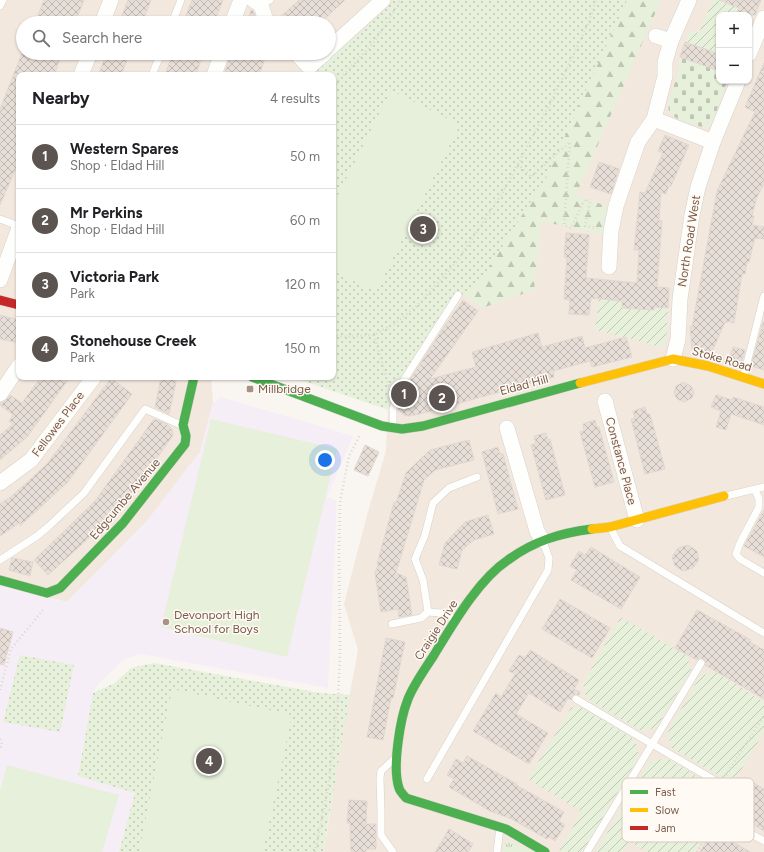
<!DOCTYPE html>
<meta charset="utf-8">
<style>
body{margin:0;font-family:Figtree,sans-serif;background:#f2f2f2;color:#202124}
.controls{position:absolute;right:12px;top:12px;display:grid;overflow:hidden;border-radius:8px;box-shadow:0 1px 3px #0004}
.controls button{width:36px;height:36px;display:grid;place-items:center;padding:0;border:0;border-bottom:1px solid #e0e0e0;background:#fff;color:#202124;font:20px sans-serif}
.you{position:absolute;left:325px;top:460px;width:14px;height:14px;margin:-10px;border:3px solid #fff;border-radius:50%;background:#1a73e8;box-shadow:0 0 0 6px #1a73e833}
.badge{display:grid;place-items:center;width:26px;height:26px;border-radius:50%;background:#5c5450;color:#fff;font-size:13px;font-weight:700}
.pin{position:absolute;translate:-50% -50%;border:2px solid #fff;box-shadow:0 1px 4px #0006}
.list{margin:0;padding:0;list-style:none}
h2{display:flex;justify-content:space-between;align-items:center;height:52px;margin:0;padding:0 16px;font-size:17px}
h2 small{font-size:13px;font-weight:400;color:#757577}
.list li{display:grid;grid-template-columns:26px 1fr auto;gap:12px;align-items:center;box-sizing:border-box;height:64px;padding:0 16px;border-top:1px solid #e0e0e0}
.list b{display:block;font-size:15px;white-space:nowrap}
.list p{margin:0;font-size:13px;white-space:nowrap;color:#757577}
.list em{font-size:13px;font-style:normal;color:#757577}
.icon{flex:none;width:22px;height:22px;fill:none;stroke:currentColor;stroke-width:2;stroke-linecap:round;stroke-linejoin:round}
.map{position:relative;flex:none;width:764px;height:852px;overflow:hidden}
.search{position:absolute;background:#fff;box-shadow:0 1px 3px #0004;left:16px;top:16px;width:320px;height:44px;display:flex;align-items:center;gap:10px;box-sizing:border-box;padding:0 14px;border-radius:22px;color:#757577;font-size:15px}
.panel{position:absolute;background:#fff;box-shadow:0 1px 3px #0004;left:16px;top:72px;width:320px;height:308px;border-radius:8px}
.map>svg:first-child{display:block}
.residential{fill:#f2e8de;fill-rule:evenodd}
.education{fill:#f6eef6}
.grass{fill:url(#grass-tufts)}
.forest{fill:url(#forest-firs)}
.cemetery{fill:url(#cemetery-stones)}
.park{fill:url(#park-dots)}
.garden{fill:url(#garden-furrows)}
.pitch{fill:#e7f0db}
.building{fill:url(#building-cross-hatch);stroke:#e2d8d2}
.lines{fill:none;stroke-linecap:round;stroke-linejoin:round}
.lane-casing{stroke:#d7d1cb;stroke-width:8}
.street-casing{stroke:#d7d1cb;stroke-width:16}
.fast-casing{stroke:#d9d2cb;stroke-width:10}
.slow-casing{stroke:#d9d2cb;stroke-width:10}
.jam-casing{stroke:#d9d2cb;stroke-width:10}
.path{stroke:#dcd5d0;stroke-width:2.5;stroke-dasharray:1 3;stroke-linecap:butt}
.lane{stroke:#fefefd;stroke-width:7}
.street{stroke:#fefefd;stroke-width:15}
.fast{stroke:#4caf50;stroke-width:9}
.slow{stroke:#ffc107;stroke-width:9}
.jam{stroke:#c62828;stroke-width:9}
.poi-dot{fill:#a69286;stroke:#fffaf3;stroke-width:1.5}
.labels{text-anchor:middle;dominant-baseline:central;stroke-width:3;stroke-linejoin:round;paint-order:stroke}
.street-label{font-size:12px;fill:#7a5c4d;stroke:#fffaf3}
.poi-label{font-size:12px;fill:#7a5c4d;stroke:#fffaf3;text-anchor:start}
.key{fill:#fffaf3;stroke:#d7cbc1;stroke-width:1}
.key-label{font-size:11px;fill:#7a5c4d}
</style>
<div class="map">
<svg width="764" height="852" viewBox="0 0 764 852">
<defs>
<pattern id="grass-tufts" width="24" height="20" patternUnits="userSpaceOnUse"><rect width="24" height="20" fill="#e7f0db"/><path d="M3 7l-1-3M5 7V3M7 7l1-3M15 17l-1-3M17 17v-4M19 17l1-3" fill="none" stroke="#c0c6b4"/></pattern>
<pattern id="forest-firs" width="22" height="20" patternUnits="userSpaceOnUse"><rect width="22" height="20" fill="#e7f0db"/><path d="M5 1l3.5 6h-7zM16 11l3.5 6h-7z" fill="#c0c6b4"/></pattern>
<pattern id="cemetery-stones" width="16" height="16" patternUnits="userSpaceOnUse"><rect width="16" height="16" fill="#e7f0db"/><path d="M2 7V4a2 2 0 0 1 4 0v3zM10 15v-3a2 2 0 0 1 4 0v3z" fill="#c0c6b4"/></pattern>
<pattern id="park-dots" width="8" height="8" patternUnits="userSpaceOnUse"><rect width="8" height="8" fill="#e7f0db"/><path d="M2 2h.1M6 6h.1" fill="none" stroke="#c0c6b4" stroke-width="1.8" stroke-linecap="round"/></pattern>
<pattern id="garden-furrows" width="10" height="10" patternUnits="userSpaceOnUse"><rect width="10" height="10" fill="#e7f0db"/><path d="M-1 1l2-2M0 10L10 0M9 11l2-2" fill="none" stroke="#c0c6b4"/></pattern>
<pattern id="building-cross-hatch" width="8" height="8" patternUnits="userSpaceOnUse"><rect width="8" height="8" fill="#e6ded7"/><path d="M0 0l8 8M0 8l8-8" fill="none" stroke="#bfb7b1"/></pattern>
</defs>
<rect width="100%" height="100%" fill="#f9f5f0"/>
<!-- residential -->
<g class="residential">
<path d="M 0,0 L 387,0 L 318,66 L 312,75 L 19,75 L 19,377 L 211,377 L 213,403 L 200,452 L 147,521 L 67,602 L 0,585 ZM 23,23 L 329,23 L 329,53 L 23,53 Z"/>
<path d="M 614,0 L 764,0 L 764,852 L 323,852 L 327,833 L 340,747 L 358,650 L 344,604 L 367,515 L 386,451 L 388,404 L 395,386 ZM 719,15 L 749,15 L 749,81 L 719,81 Z"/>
</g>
<!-- education -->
<polygon class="education" points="221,397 353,436 327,497 337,501 328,688 141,654 125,659 100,682 93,693 78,775 135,793 119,852 0,852 0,585 67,602 147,521 200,452 213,403"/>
<!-- grass -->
<polygon class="grass" points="509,840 533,852 503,852 504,846"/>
<!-- forest -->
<polygon class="forest" points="603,0 661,0 576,195 609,207 603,235 541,221 534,290 482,308 448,285"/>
<!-- cemetery -->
<polygon class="cemetery" points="680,57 719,71 719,81 727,81 714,118 709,127 702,127 689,123 676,118 669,112 668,104 678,73"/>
<!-- park -->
<g class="park">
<polygon points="387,0 627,0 547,176 479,283 458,298 398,383 391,399 389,410 291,377 333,377 333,75 312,75 318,66"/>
<polygon points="20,655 74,665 60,732 3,722"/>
<polygon points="154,663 320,693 350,695 323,852 119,852 135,793 78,776 93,693 115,683 131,668"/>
</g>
<!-- garden -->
<g class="garden">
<polygon points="713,0 724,0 723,2 739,8 736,15 719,15 719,54 685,42 690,31 699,33"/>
<polygon points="599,299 622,301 622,308 654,310 654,307 668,308 666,343 660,347 629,338 595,330"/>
<polygon points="621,617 687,656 691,670 656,728 641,731 586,698 583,683"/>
<polygon points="716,672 764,702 764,732 738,775 726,780 672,748 667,734 700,676"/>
<polygon points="579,706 635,740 639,756 582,852 562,852 559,850 582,812 528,779 571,708"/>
<polygon points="667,758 720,790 725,800 695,852 647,852 629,841 622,852 596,852 649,762"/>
</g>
<!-- pitch -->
<g class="pitch">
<polygon points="391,90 460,125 376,292 333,271 333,205"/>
<polygon points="211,419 337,449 287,657 161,627"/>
<polygon points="172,689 292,715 263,852 139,852"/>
<polygon points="7,765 119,795 102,852 0,852 0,791"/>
</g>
<!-- building -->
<g class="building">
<polygon points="44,0 84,0 75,23 35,23"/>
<polygon points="128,0 151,0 142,23 119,23"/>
<polygon points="192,0 223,0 214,23 183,23"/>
<polygon points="299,0 345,0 320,23 279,23 278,19"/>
<polygon points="719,0 761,0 755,15 736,15 739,8"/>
<polygon points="251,10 253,11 258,23 247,23"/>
<polygon points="685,42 719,54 719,71 680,57"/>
<polygon points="22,53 62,53 55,73 50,75 19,75 19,161 0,205 0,109"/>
<polygon points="107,53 130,53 121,75 98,75"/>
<polygon points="173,53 203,53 196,75 165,75"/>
<polygon points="231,53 267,53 259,75 224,75"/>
<polygon points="764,63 764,184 757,197 752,216 754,216 752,225 764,227 764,239 755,238 749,262 747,262 745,274 742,274 734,323 727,321 727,323 725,322 711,354 692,350 690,326 692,327 717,191 755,112 745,107"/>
<polygon points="665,135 689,145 671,186 669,186 666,194 661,192 659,220 662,221 657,287 669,288 668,308 654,307 654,310 622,308 622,301 591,298 589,315 569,314 570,300 564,299 567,258 564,257 566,233 589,235 586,278 637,283 639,250 634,250 640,192 645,193 663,153 658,151"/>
<polygon points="599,162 619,169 611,194 590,187"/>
<polygon points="463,300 478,311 430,379 476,367 472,352 538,333 542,347 582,336 585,348 626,337 632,357 592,367 590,361 553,371 554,377 420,414 409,416 404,415 398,409 406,386 444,327"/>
<polygon points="0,315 19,320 19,343 0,339"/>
<polygon points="763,322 764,322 764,370 751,366"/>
<polygon points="733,347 745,350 742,361 729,359"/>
<polygon points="41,377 70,377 27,437 0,460 0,435 13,424 9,421 13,415 0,405 0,403 4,402 10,395 22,403"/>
<polygon points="161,377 177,377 169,414 155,407"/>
<polygon points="111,378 132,394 68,482 20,526 21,522 0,536 0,504 13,495 47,464"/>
<polygon points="683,382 691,386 694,392 692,398 684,402 677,399 674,393 676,386"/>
<polygon points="716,395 732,400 733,397 764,407 764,425 731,414 726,430 716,427 721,411 711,407"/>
<polygon points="645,407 647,414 650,414 665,469 645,474 631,419 635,418 633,411"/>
<polygon points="154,419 167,424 172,429 173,435 141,481 112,517 48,575 34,560 95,501"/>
<polygon points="595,420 597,427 599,427 614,482 595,487 580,432 584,431 583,424"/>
<polygon points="546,433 548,440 550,439 565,495 546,500 531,445 536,443 534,436"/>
<polygon points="469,440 474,460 435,470 424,480 396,573 406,577 412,615 399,617 398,609 381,612 375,573 378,565 377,564 394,502 396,503 406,473 430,450"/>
<polygon points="365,445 379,452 368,476 354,470"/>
<polygon points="498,447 500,454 503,454 518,509 498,514 482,452"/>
<polygon points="764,510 764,557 744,546"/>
<polygon points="488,515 494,534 474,540 462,550 457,569 439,565 445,543 465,522"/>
<polygon points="688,545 697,551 699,560 693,568 683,571 675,566 672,557 678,548"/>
<polygon points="591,547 640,577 621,609 571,580 577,570 570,566 579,551 585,555"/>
<polygon points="12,558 33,562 30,576 9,570"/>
<polygon points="560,599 610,628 592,658 542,629"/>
<polygon points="697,610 751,640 750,642 764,650 764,699 705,665 706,661 703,659 699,658 697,660 675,648"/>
<polygon points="0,628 13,632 4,665 0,664"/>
<polygon points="386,638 405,642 393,698 391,698 383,740 367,737"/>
<polygon points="530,650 579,680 574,689 580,692 579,695 573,695 571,700 568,698 560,712 529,693 516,714 548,733 529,764 473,731 496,693 501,697 515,674 509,671 519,655 525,658"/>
<polygon points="467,756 517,784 516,785 564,812 559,821 565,825 555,841 549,837 547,839 512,819 490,811 449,787 454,779 447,775 456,759 463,763"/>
<polygon points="744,777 764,789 764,831 726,808"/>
<polygon points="349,800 367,801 366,824 376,824 376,849 366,849 366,852 351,852 350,823 347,823"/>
<polygon points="449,829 473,844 468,852 435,852"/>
<polygon points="713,830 750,852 700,852"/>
</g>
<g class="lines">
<defs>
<g id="lane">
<polyline points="261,5 270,0"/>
<polyline points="0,6 3,0"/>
<polyline points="172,23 181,0"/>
<polyline points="152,75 161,53"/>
<polyline points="0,219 19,226"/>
<polyline points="744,375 764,296"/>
<polyline points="393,427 393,409 402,383 458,295"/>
<polyline points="755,490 759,499 759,507 740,543 736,554 740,559 764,573"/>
<polyline points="726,496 764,487"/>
<polyline points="611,529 620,546 764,633"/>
<polyline points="0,560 37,536 49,526 84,493 145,409 181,425"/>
<polyline points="455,619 441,613 428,612 423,580 415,559 425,535 433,503 449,488 477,477"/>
<polyline points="392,624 421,618 428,612"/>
<polyline points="576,699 652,744 721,784"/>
<polyline points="392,761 381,771 380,778 381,811 381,835 393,852"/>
<polyline points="427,779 548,570 549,558 543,542"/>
<polyline points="744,830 764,841"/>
<polyline points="497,852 500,828"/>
<polyline points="587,852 701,663"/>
</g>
<g id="street">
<polyline points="253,0 261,5 265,18 270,23"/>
<polyline points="102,23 111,0"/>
<polyline points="232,23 241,0"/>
<polyline points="656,36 671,41"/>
<polyline points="329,49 383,0"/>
<polyline points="296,53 309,67 325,53"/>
<polyline points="749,54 764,18"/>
<polyline points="81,75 90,53"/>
<polyline points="214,75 222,53"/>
<polyline points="654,119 713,142"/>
<polyline points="609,267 611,231 616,206 638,142 654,119 665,76 665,62 671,41 689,0"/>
<polyline points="0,280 19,228"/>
<polyline points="673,359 678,339 680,299 692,215 698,187 713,142 738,81"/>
<polyline points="0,394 19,366"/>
<polyline points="605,401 637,520"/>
<polyline points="507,428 537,531 542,540"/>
<polyline points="0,483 31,460 94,377"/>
</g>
<g id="fast">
<polyline points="252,377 382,426 402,429 423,426 580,383"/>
<polyline points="0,580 47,593 60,588 123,523 185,444 186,436 183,425 194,377"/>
<path d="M 545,852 L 506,829 L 406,798 C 404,795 400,792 399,788 C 392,768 400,719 408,699 C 414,684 425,669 434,655 C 453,624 478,580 508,560 C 534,541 560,533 592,529"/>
</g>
<g id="slow">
<polyline points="580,383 673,359 708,366 764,384"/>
<polyline points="592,529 610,527 724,496"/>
</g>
<polyline id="jam" points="0,300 19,305"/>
</defs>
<!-- lane casing -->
<use href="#lane" class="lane-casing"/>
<!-- street casing -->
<use href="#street" class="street-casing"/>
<!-- fast casing -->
<use href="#fast" class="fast-casing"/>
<!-- slow casing -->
<use href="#slow" class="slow-casing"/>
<!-- jam casing -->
<use href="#jam" class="jam-casing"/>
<!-- path -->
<g class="path">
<polyline points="333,87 374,42 401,0"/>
<polyline points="518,164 531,177 570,142 564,225 571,228 585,199 590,202 585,226 597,228"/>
<polyline points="333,334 343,337 374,335 397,322 419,304 458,260 503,192 518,164 554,96 588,24 596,0"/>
<polyline points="374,335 389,386"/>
<polyline points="0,690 11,649 43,610"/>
<polyline points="0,739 2,744 0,750"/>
<polyline points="726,775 764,716"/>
<polyline points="315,852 328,788 338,699 340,655 339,551 340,502 349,456 360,435"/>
<polyline points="697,852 730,794 727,792"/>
</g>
<!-- lane -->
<use href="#lane" class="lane"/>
<!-- street -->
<use href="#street" class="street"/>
<!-- fast -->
<use href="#fast" class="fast"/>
<!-- slow -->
<use href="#slow" class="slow"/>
<!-- jam -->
<use href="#jam" class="jam"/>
</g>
<!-- markers -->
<g class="poi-dot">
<rect x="246" y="385" width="8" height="8" rx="2"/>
<circle cx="166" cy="622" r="4"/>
</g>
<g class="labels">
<!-- street labels -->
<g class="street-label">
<text transform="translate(689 241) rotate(-81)">North Road West</text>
<text transform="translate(722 359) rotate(16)">Stoke Road</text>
<text transform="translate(524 385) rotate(-15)">Eldad Hill</text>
<text transform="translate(58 424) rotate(-53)">Fellowes Place</text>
<text transform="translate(621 461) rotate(75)">Constance Place</text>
<text transform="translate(125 499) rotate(-50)">Edgcumbe Avenue</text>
<text transform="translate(436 630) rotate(-57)">Craigie Drive</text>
</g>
<!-- poi labels -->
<g class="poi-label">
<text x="258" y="389">Millbridge</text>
<text x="174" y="615">Devonport High<tspan x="174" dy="14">School for Boys</tspan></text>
</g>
</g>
<!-- legend -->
<rect x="622" y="778" width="132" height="64" rx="6" class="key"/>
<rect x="630" y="790" width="18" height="4" fill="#4caf50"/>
<rect x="630" y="808" width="18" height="4" fill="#ffc107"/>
<rect x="630" y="826" width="18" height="4" fill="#c62828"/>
<g class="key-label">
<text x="655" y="796">Fast</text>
<text x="655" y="814">Slow</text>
<text x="655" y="832">Jam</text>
</g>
</svg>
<div class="controls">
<button>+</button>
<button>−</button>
</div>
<div class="you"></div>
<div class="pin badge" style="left:404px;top:394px">1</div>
<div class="pin badge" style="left:442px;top:398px">2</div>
<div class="pin badge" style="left:423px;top:229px">3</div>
<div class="pin badge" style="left:209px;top:761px">4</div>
<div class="search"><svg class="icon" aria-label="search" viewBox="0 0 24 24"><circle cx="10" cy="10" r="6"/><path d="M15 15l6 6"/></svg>Search here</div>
<section class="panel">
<h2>Nearby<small>4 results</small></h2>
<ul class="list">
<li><span class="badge">1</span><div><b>Western Spares</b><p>Shop · Eldad Hill</p></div><em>50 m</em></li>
<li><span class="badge">2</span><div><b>Mr Perkins</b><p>Shop · Eldad Hill</p></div><em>60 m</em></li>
<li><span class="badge">3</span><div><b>Victoria Park</b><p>Park</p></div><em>120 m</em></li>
<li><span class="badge">4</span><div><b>Stonehouse Creek</b><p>Park</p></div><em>150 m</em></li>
</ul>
</section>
</div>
